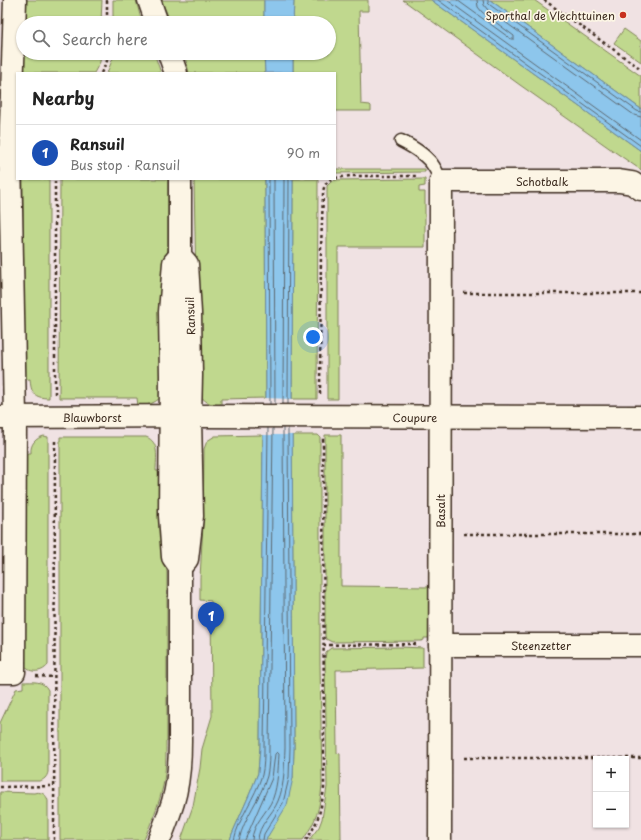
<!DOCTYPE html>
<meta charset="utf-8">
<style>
body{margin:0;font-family:"Playpen Sans",sans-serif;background:#f2f2f2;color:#222}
.controls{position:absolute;right:12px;bottom:12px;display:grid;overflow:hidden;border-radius:0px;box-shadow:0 1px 3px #0004}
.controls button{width:36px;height:36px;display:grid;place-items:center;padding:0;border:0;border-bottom:1px solid #e0e0e0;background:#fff;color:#222;font:20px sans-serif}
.you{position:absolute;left:313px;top:337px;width:14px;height:14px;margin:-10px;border:3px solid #fff;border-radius:50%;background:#1a73e8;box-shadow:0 0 0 6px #1a73e833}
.badge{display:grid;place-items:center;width:26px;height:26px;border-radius:50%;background:#c8321e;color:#fff;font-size:13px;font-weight:700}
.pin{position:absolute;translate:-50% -33px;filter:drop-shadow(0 1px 2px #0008)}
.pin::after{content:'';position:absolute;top:21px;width:14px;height:12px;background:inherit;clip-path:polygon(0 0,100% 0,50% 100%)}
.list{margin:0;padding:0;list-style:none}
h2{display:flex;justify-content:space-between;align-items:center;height:52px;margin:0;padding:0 16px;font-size:17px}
h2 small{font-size:13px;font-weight:400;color:#767676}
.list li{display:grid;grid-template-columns:26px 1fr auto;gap:12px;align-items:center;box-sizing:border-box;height:56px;padding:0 16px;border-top:1px solid #e0e0e0}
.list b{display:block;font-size:15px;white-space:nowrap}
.list p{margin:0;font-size:13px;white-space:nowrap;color:#767676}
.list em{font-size:13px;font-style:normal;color:#767676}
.icon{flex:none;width:22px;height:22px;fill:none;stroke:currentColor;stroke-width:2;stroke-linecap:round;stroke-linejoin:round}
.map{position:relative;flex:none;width:641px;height:840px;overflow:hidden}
.search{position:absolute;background:#fff;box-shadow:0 1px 3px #0004;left:16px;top:16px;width:320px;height:44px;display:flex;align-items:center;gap:10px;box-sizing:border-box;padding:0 14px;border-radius:22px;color:#767676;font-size:15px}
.panel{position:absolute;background:#fff;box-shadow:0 1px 3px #0004;left:16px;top:72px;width:320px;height:108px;border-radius:0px}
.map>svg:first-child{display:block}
.green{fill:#c0d88e;stroke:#7e8156}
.water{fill:#8dc6ec;stroke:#6c889a}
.pier{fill:#f0e2e3}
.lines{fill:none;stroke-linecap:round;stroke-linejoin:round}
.shore{stroke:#5c6870;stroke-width:1}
.lane-casing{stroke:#3b2a1e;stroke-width:15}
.street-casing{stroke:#3b2a1e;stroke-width:25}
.secondary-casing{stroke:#3b2a1e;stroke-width:25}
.path{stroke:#3b2a1e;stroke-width:2.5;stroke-dasharray:3 3;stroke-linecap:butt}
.lane{stroke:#fcf5e5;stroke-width:12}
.street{stroke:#fcf5e5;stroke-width:22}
.secondary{stroke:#fcf5e5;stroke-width:22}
.poi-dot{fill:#c8321e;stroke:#fcf5e5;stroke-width:1.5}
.labels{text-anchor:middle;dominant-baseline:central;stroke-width:3.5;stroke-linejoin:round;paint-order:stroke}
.poi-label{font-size:11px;fill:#3b2a1e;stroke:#fcf5e5;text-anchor:end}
.street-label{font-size:11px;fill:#3b2a1e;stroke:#fcf5e5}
</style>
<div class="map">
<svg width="641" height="840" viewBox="0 0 641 840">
<rect width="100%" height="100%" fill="#f0e2e3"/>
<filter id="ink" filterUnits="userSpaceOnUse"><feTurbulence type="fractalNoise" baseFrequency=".025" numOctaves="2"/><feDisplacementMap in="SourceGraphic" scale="8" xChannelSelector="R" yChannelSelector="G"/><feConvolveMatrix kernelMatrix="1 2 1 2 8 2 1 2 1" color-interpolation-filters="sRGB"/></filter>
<g filter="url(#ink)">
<!-- green -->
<g class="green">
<polygon points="23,0 102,0 101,23 23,23"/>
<polygon points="113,0 136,0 142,23 113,23"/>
<polygon points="162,0 264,0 264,23 171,23 163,4"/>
<polygon points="294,0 368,0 368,11 359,11 361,104 370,105 371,106 371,111 335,111 335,73 293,73 293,53 329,53 329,23 293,23"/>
<polygon points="403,0 431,0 641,151 641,170 612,150 520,85"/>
<polygon points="490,0 534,0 641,76 641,109"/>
<polygon points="624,29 641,41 641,62 614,43"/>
<polygon points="23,53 101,53 100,62 94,73 23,73"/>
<polygon points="113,53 154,53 161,73 107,73 113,58"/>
<polygon points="184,53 264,53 265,73 189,73"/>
<polygon points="335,169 425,169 425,172 335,173"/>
<path d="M 23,179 L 49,179 L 49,398 C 34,398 31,393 30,379 L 23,380 Z"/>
<path d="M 60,179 L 168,179 L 168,246 L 161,397 C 154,404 147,405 138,406 L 137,398 L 59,398 Z"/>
<path d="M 194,179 L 265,179 L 266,398 L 221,399 L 221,406 C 209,404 206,403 198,393 Z"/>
<polygon points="293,179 318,179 317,399 292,399"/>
<polygon points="425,179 425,186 419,187 419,192 425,192 425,247 338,247 338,399 327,399 327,186 332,181 335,180"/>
<polygon points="263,435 260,746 258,773 250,793 232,834 230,840 181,840 193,806 200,768 202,749 212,716 211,601 200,600 200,578 203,524 204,449 207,441 215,436"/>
<path d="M 292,435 L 318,435 L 320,437 L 320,664 L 322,786 C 319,811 317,819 303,840 L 266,840 L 293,778 L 294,748 Z"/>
<polygon points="325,435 341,435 341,586 430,587 431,638 424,638 424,640 421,641 332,642 326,639 325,636"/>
<path d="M 44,436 L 48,437 L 48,665 C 41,674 28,673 23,664 L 23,453 L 31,453 C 30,444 36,438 44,436 Z"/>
<path d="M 60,437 L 146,437 C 160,442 156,458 156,471 L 164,471 L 164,520 L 167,573 L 167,741 L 166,741 C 166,756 166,771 163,786 C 159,805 151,822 144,840 L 60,840 Z"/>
<polygon points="400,647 423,648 423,668 336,670 337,753 340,754 341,840 309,840 319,827 322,819 327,787 325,660 326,652 331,648"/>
<path d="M 23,682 C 33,682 43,680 48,690 L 48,772 C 47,777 44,780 39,781 L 0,781 L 0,723 L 16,689 L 23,688 Z"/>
<path d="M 0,792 L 34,793 C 40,791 47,794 48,801 L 48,840 L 0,840 Z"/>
</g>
<!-- water -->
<g class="water">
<polygon points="264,0 294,0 293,23 264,23"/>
<polygon points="431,0 490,0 641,109 641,151"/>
<polygon points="264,53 293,53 293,73 265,73"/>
<polygon points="265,179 293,179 292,399 294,748 293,778 287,805 268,836 266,840 230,840 232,834 250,793 258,773 260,747 263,435 266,398"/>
</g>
<!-- pier -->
<polygon class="pier" points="264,398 294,399 294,435 261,435"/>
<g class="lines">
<!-- shore -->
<g class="shore">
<polyline points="438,0 641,146"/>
<polyline points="447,0 641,140"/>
<polyline points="457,0 511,39 514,39 514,36 482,12 478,7 477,0"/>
<polyline points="483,0 484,5 487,9 634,115 641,117"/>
<polyline points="488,0 488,3 490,5 637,111 641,112"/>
<polyline points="269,179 270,404"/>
<polyline points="274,179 275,404"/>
<polyline points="283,404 284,179"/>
<polyline points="288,404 289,179"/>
<path d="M 234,840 C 239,817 255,798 262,775 C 264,767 264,756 264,747 L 268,428"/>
<path d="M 239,840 C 244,817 261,798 267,776 C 269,767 269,756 269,747 L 273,428"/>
<path d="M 245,840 L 272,778 L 275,754 L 277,752 L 279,754 C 278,769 278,784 273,798 C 268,812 252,824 252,840"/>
<path d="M 258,840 C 258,825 273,814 278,801 C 285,785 284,765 285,748 L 283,428"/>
<polyline points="263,840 264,834 283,803 289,778 290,748 288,428"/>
</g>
<defs>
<path id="lane" d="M 401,141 C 413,147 427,155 434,167 C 437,171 438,176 441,181"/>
<g id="street">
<polyline points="0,157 10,157 15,0"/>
<polyline points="0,417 203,416 641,417"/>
<polyline points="440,645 641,645"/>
<polyline points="0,672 14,672 15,417 10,157"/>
<polyline points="440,840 441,181 619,181 632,183 641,189"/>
</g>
<g id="secondary">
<polyline points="149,0 157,23"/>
<polyline points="169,53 176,73"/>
<polyline points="180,567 187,559 192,516 190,417 191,375 190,313 187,264 180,256 180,179"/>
<path d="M 159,840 C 164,828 169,815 173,802 C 179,782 180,761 180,741 L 180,567 L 173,557 L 170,516 L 171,376 L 170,312 L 174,263 L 180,256"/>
</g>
</defs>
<!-- lane casing -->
<use href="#lane" class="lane-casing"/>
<!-- street casing -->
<use href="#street" class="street-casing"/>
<!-- secondary casing -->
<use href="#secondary" class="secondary-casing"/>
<!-- path -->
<g class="path">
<polyline points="107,0 107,23"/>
<polyline points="544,0 641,69"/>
<polyline points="101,73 107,61 107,53"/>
<polyline points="335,178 350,176 418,176"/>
<polyline points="464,293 641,293"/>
<polyline points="55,394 55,179"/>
<path d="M 320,394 L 321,248 L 323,195 C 323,188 325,183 331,179"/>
<polyline points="464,534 641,534"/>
<polyline points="323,645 417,644"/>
<polyline points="36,676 54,677"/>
<polyline points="464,758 641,758"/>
<polyline points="0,787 54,786"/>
<polyline points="54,840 55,439"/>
<path d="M 306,840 C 319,822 321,809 324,788 L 323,438"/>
</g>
<!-- lane -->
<use href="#lane" class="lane"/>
<!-- street -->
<use href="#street" class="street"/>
<!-- secondary -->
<use href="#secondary" class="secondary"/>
</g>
</g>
<!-- markers -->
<circle class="poi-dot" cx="623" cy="15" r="4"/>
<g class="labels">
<!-- poi labels -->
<g class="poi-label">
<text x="615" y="15">Sporthal de Vlechttuinen</text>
</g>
<!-- street labels -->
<g class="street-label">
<text x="542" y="181">Schotbalk</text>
<text transform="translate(190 316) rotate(-92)">Ransuil</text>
<text x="92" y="417">Blauwborst</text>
<text x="415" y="417">Coupure</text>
<text transform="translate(440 511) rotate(-90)">Basalt</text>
<text x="541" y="645">Steenzetter</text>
</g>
</g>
</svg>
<div class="controls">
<button>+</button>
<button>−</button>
</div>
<div class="you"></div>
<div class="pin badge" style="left:211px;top:635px;background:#1a4fb4">1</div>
<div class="search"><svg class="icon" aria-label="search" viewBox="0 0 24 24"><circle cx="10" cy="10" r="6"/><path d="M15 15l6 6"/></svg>Search here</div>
<section class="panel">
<h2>Nearby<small></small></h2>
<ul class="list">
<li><span class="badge" style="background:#1a4fb4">1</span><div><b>Ransuil</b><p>Bus stop · Ransuil</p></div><em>90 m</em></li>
</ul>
</section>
</div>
